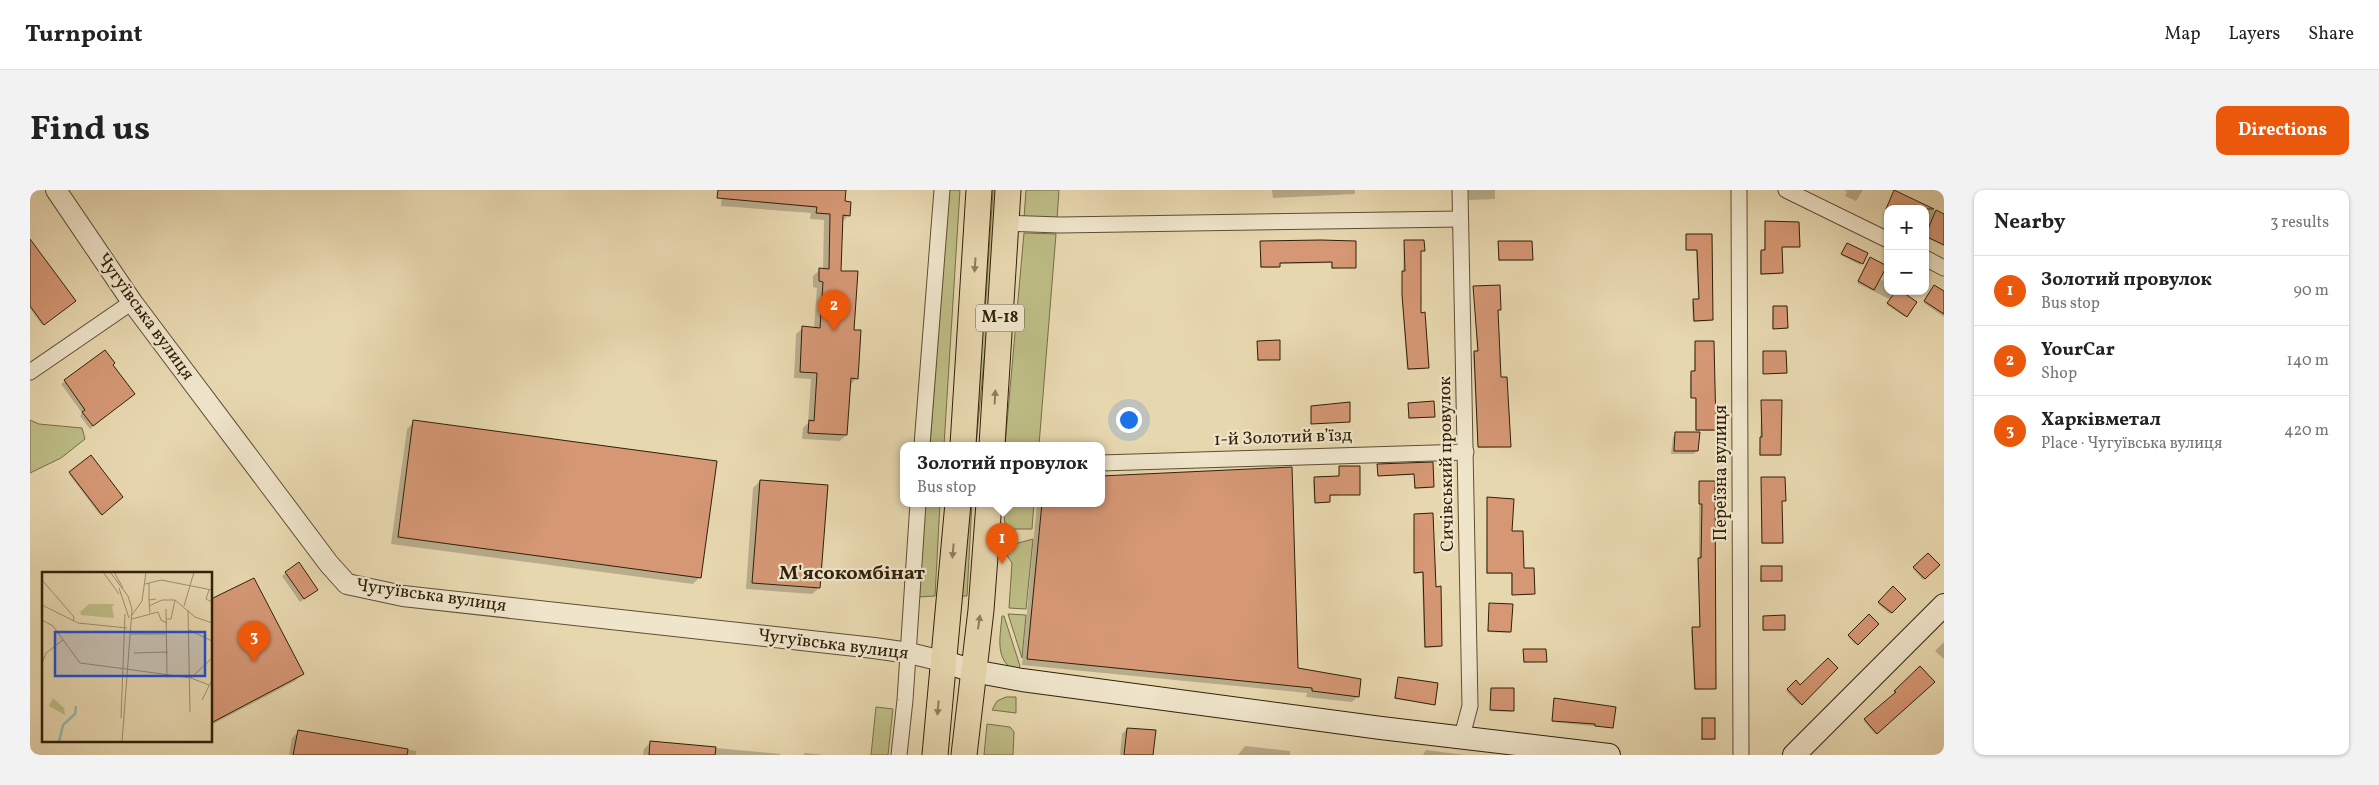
<!DOCTYPE html>
<meta charset="utf-8">
<style>
body{margin:0;font-family:Vollkorn,serif;background:#f2f2f2;color:#222}
.controls{position:absolute;right:15px;top:15px;display:grid;overflow:hidden;border-radius:10px;box-shadow:0 1px 4px #0004}
.controls button{width:45px;height:45px;display:grid;place-items:center;padding:0;border:0;border-bottom:1px solid #e0e0e0;background:#fff;color:#222;font:25px sans-serif}
.you{position:absolute;left:1098px;top:229px;width:18px;height:18px;margin:-12px;border:4px solid #fff;border-radius:50%;background:#1a73e8;box-shadow:0 0 0 8px #1a73e833}
.badge{display:grid;place-items:center;width:32px;height:32px;border-radius:50%;background:#ea580c;color:#fff;font-size:16px;font-weight:700}
.pin{position:absolute;translate:-50% -41px;filter:drop-shadow(0 1px 2px #0008)}
.pin::after{content:'';position:absolute;top:26px;width:18px;height:15px;background:inherit;clip-path:polygon(0 0,100% 0,50% 100%)}
.popup{position:absolute;left:870px;top:252px;width:205px;height:65px;box-sizing:border-box;display:grid;place-content:center;border-radius:10px;background:#fff;filter:drop-shadow(0 1px 4px #0005);font-size:16px;white-space:nowrap;color:#767676}
.popup b{font-size:19px;color:#222}
.popup::after{content:'';position:absolute;left:50%;top:100%;margin-left:-10px;border:10px solid transparent;border-top-color:#fff}
.list{margin:0;padding:0;list-style:none}
h2{display:flex;justify-content:space-between;align-items:center;height:65px;margin:0;padding:0 20px;font-size:21px}
h2 small{font-size:16px;font-weight:400;color:#767676}
.list li{display:grid;grid-template-columns:32px 1fr auto;gap:15px;align-items:center;box-sizing:border-box;height:70px;padding:0 20px;border-top:1px solid #e0e0e0}
.list b{display:block;font-size:19px;white-space:nowrap}
.list p{margin:0;font-size:16px;white-space:nowrap;color:#767676}
.list em{font-size:16px;font-style:normal;color:#767676}
.map{position:relative;flex:none;width:1914px;height:565px;overflow:hidden;border-radius:10px}
header{display:flex;align-items:center;gap:30px;box-sizing:border-box;height:70px;padding:0 25px;background:#fff;border-bottom:1px solid #e0e0e0}
header strong{font-size:24px}
nav{display:flex;gap:28px;margin-inline-start:auto;font-size:18px}
.intro{display:flex;align-items:center;justify-content:space-between;box-sizing:border-box;height:120px;padding:0 30px}
h1{margin:0;font-size:35px}
.button{padding:12px 22px;border-radius:10px;background:#ea580c;color:#fff;font-size:18px;font-weight:700}
main{display:flex;gap:30px;padding:0 30px}
aside{flex:1;background:#fff;border-radius:10px;box-shadow:0 1px 4px #0004}
.map>svg:first-child{display:block}
.green{fill:#bdbc85;stroke:#766e47}
.shadow{fill:#0003}
.building{fill:#d59774;stroke:#302009}
.lines{fill:none;stroke-linecap:round;stroke-linejoin:round}
.minor-casing{stroke:#5e4e32;stroke-width:17}
.tertiary-casing{stroke:#5e4e32;stroke-width:22}
.secondary-casing{stroke:#302009;stroke-width:24}
.primary-casing{stroke:#302009;stroke-width:27}
.minor{stroke:#efe5cb;stroke-width:15}
.tertiary{stroke:#efe5cb;stroke-width:20}
.secondary{stroke:#efe5cb;stroke-width:22}
.primary{stroke:#e7d7af;stroke-width:25}
.oneway{fill:#8c7c5c}
.labels{text-anchor:middle;dominant-baseline:central;stroke-width:4.5;stroke-linejoin:round;paint-order:stroke}
.shield{fill:#efe5cb;stroke:#695b43;stroke-width:1}
.shield-label{font-size:16px;font-weight:bold;fill:#302009}
.street-label{font-size:18px;fill:#302009;stroke:#efe5cb}
.quarter-label{font-size:20px;font-weight:bold;fill:#302009;stroke:#efe5cb}
.inset-river{fill:none;stroke:#97baa9;stroke-width:2.5}
.inset-road{fill:none;stroke:#9e8e6d;stroke-width:1}
.view{fill:#1d4ed8;fill-opacity:0.15;stroke:#1d4ed8;stroke-width:2.5}
.inset-edge{fill:none;stroke:#302009;stroke-width:2.5}
</style>
<header>
<strong>Turnpoint</strong>
<nav><a>Map</a><a>Layers</a><a>Share</a></nav>
</header>
<div class="intro"><h1>Find us</h1><a class="button">Directions</a></div>
<main>
<div class="map">
<svg width="1914" height="565" viewBox="0 0 1914 565">
<rect width="100%" height="100%" fill="#e7d7af"/>
<filter id="stains"><feTurbulence type="fractalNoise" baseFrequency=".004" numOctaves="4"/><feColorMatrix values="0 0 0 0 .2 0 0 0 0 .09 0 0 0 0 .02 0 0 0 .5 -.17"/></filter>
<radialGradient id="worn" r=".72"><stop offset=".6" stop-color="#630" stop-opacity="0"/><stop offset="1" stop-color="#630" stop-opacity=".3"/></radialGradient>
<!-- green -->
<g class="green">
<polygon points="916,0 930,0 914,255 900,255 911,107"/>
<polygon points="963,0 966,0 962,87 946,255 942,255 956,106"/>
<polygon points="996,0 1029,0 1027,30 994,28"/>
<polygon points="994,43 1026,44 1009,255 975,255"/>
<polygon points="0,230 9,234 52,238 55,249 31,268 0,283"/>
<polygon points="895,313 910,313 905,406 888,407"/>
<polygon points="937,313 942,313 937,406 930,406"/>
<polygon points="972,313 1004,313 1002,339 983,339 975,333"/>
<polygon points="1003,349 996,419 979,418 982,373 974,361 981,355"/>
<polygon points="978,424 996,425 992,468"/>
<path d="M 972,426 L 974,426 L 990,476 L 988,482 C 964,472 970,448 972,426 Z"/>
<polygon points="976,507 986,507 986,523 962,520 967,511"/>
<polygon points="846,517 863,519 858,565 841,565"/>
<polygon points="957,534 980,537 984,542 983,565 954,565"/>
</g>
<!-- shadow -->
<g class="shadow">
<polygon points="692,0 814,0 813,12 819,25 811,33 810,82 823,141 827,188 820,195 816,245 810,251 772,249 773,238 778,233 781,189 764,188 766,144 773,138 784,138 787,98 783,97 783,86 790,80 793,80 794,30 780,29 781,23 691,16"/>
<polygon points="1242,0 1325,0 1325,4 1243,8"/>
<polygon points="1438,0 1465,0 1465,9 1439,10"/>
<polygon points="1814,0 1833,0 1826,11 1815,6 1817,2"/>
<polygon points="1864,2 1914,25 1914,56 1895,47 1895,19 1858,19 1858,28 1853,25"/>
<polygon points="1735,33 1769,57 1751,57 1750,84 1730,85 1730,62 1734,61"/>
<polygon points="1657,45 1681,45 1683,94 1681,131 1663,132 1662,112 1668,110 1666,61 1656,60"/>
<polygon points="0,51 45,111 12,135 0,118"/>
<polygon points="1231,52 1325,77 1301,79 1301,73 1249,74 1247,78 1230,78"/>
<polygon points="1374,52 1394,60 1390,62 1390,124 1396,179 1377,180 1372,107"/>
<polygon points="1469,52 1502,70 1468,71"/>
<polygon points="1816,56 1836,64 1830,75 1811,65"/>
<polygon points="1839,70 1849,88 1858,94 1858,101 1869,101 1875,127 1857,115 1861,110 1827,93"/>
<polygon points="1444,97 1469,119 1466,120 1469,188 1478,257 1448,258 1443,163 1447,162"/>
<polygon points="1903,98 1914,103 1914,127 1894,113"/>
<polygon points="1743,117 1756,138 1755,139 1742,139"/>
<polygon points="1228,152 1249,169 1227,171"/>
<polygon points="1665,153 1685,240 1683,241 1665,241 1665,208 1660,208 1660,184 1664,182"/>
<polygon points="1734,162 1755,183 1754,184 1733,184"/>
<polygon points="81,175 100,207 60,239 50,226 52,223 31,194 35,191"/>
<polygon points="1732,211 1750,264 1749,266 1729,266"/>
<polygon points="1379,214 1404,227 1378,229"/>
<polygon points="1281,217 1318,232 1281,234"/>
<polygon points="384,232 670,387 663,394 361,354 377,239"/>
<polygon points="1646,244 1667,260 1664,264 1641,264 1643,247"/>
<polygon points="61,267 92,307 70,325 39,284"/>
<polygon points="1402,274 1401,298 1384,299 1384,285 1347,286 1348,275"/>
<polygon points="1310,277 1329,304 1299,306 1298,313 1284,313 1283,290 1309,287"/>
<polygon points="1261,278 1266,480 1328,506 1322,512 1276,507 1277,503 992,475 1007,313 1071,313 1071,287"/>
<polygon points="1732,288 1755,310 1751,312 1750,354 1731,354"/>
<polygon points="730,291 789,398 782,404 716,399 723,298"/>
<polygon points="1669,292 1684,292 1684,498 1664,500 1661,440 1669,438"/>
<polygon points="1457,309 1481,342 1502,405 1481,405 1481,384 1456,384"/>
<polygon points="1384,325 1405,398 1410,457 1394,458 1392,383 1384,384"/>
<polygon points="1898,365 1908,375 1893,390 1883,379"/>
<polygon points="269,373 286,400 270,412 252,386"/>
<polygon points="1731,378 1751,390 1730,392"/>
<polygon points="1863,398 1874,409 1860,424 1848,414"/>
<polygon points="181,410 272,484 265,491 181,535"/>
<polygon points="1460,414 1480,442 1479,443 1457,442"/>
<polygon points="1839,425 1848,434 1826,455 1818,447"/>
<polygon points="1734,427 1754,439 1733,441"/>
<polygon points="1914,452 1914,469 1905,461"/>
<polygon points="1494,461 1515,471 1493,473"/>
<polygon points="1806,478 1770,515 1756,501 1765,492 1770,497"/>
<polygon points="1890,478 1903,492 1845,544 1834,531 1865,504 1864,503"/>
<polygon points="1369,488 1404,514 1364,509"/>
<polygon points="1461,499 1483,520 1481,522 1460,521"/>
<polygon points="1524,509 1546,511 1546,514 1582,538 1522,532"/>
<polygon points="1673,529 1684,549 1683,550 1671,550"/>
<polygon points="1097,539 1122,565 1090,565 1092,544"/>
<polygon points="269,541 386,561 386,565 259,565 262,548"/>
<polygon points="621,552 750,564 750,565 613,565 614,559"/>
<polygon points="1215,556 1260,561 1260,565 1208,565"/>
<polygon points="1396,560 1435,565 1393,565"/>
<polygon points="775,563 795,565 773,565"/>
</g>
<!-- building -->
<g class="building">
<polygon points="688,0 816,0 815,11 821,12 820,26 813,25 811,81 828,81 824,140 831,140 828,189 821,188 817,245 778,243 779,230 784,231 787,183 770,182 772,136 790,138 793,92 789,91 789,78 799,79 800,24 786,23 787,17 687,8"/>
<polygon points="1864,0 1904,19 1856,19"/>
<polygon points="1906,20 1914,24 1914,55 1895,46"/>
<polygon points="1735,31 1769,32 1770,57 1752,57 1753,83 1731,84 1731,60 1735,60"/>
<polygon points="1656,44 1682,44 1683,130 1664,131 1663,109 1669,109 1667,60 1656,60"/>
<polygon points="0,49 46,111 14,135 0,116"/>
<polygon points="1291,50 1326,51 1326,78 1302,78 1302,72 1250,73 1250,77 1231,77 1230,51"/>
<polygon points="1374,50 1394,50 1395,61 1391,61 1391,123 1395,122 1399,178 1378,179 1372,105 1372,81 1375,81"/>
<polygon points="1468,51 1502,51 1503,70 1469,70"/>
<polygon points="1817,53 1838,63 1833,74 1811,64"/>
<polygon points="1840,67 1857,76 1844,100 1828,91"/>
<polygon points="1470,95 1471,120 1468,120 1471,187 1477,187 1481,257 1448,257 1444,161 1448,161 1443,96"/>
<polygon points="1904,95 1914,101 1914,124 1894,111"/>
<polygon points="1866,101 1871,101 1887,112 1877,127 1857,113"/>
<polygon points="1743,116 1757,116 1758,138 1743,139"/>
<polygon points="1250,150 1250,170 1228,170 1227,151"/>
<polygon points="1665,151 1684,151 1686,240 1666,240 1666,208 1661,208 1661,181 1665,181"/>
<polygon points="75,160 85,173 83,175 105,204 63,236 52,222 55,220 34,190"/>
<polygon points="1733,161 1756,161 1757,183 1733,184"/>
<polygon points="1731,210 1752,210 1751,265 1730,265 1730,247 1732,247"/>
<polygon points="1404,211 1405,227 1379,228 1378,213"/>
<polygon points="1320,212 1320,232 1281,234 1281,216"/>
<polygon points="383,230 687,271 671,388 368,347"/>
<polygon points="1645,242 1670,242 1668,261 1644,261"/>
<polygon points="61,265 93,307 72,325 39,282"/>
<polygon points="1403,272 1404,297 1385,298 1384,284 1348,286 1347,274"/>
<polygon points="1309,276 1330,276 1330,305 1300,305 1300,312 1285,313 1284,287 1309,286"/>
<polygon points="1262,277 1268,478 1331,489 1329,507 1282,501 1282,498 997,469 1012,313 1071,313 1071,286"/>
<polygon points="1731,287 1755,287 1756,311 1752,311 1753,353 1732,353"/>
<polygon points="730,290 798,295 790,398 722,393"/>
<polygon points="1669,291 1685,291 1686,499 1665,499 1662,437 1670,437 1668,368 1671,368 1672,314 1669,314"/>
<polygon points="1457,307 1484,309 1482,341 1493,341 1494,378 1504,378 1505,404 1482,405 1482,383 1457,383"/>
<polygon points="1403,323 1406,397 1411,396 1412,456 1395,457 1393,382 1384,383 1384,324"/>
<polygon points="1898,363 1910,375 1895,389 1883,377"/>
<polygon points="269,372 288,400 274,409 255,382"/>
<rect x="1731" y="376" width="21" height="15"/>
<polygon points="224,388 274,484 181,533 181,409"/>
<polygon points="1863,396 1876,409 1862,423 1848,412"/>
<polygon points="1459,413 1483,414 1481,442 1458,441"/>
<polygon points="1839,424 1849,434 1828,455 1818,445"/>
<polygon points="1755,425 1755,440 1733,440 1733,426"/>
<polygon points="1493,459 1516,459 1517,472 1494,472"/>
<polygon points="1798,468 1808,478 1772,515 1757,499 1766,490 1770,495"/>
<polygon points="1890,476 1905,492 1847,544 1834,529 1866,502 1864,501"/>
<polygon points="1368,487 1408,493 1405,515 1365,508"/>
<polygon points="1461,498 1484,498 1484,521 1460,520"/>
<polygon points="1524,508 1586,517 1583,538 1565,536 1565,534 1522,531"/>
<rect x="1672" y="528" width="13" height="21"/>
<polygon points="1097,538 1126,540 1123,565 1094,565"/>
<polygon points="268,540 378,559 377,565 263,565"/>
<polygon points="620,551 686,557 685,565 619,565"/>
</g>
<g class="lines">
<defs>
<g id="minor">
<polyline points="1430,0 1440,516 1432,546"/>
<polyline points="1709,0 1711,565"/>
<polyline points="1756,0 1858,50"/>
<polyline points="975,33 1030,35 1430,29"/>
<polyline points="1895,68 1914,78"/>
<polyline points="0,182 102,112"/>
<polyline points="892,255 912,0"/>
<polyline points="1071,273 1436,262"/>
<polyline points="869,565 875,510 888,313"/>
</g>
<polyline id="tertiary" points="26,0 102,112 299,374 317,394 373,406 844,458 879,463 912,471"/>
<g id="secondary">
<polyline points="912,471 943,481 992,490 1351,538 1579,565"/>
<polyline points="1764,565 1914,415"/>
</g>
<g id="primary">
<polyline points="933,255 949,0"/>
<polyline points="962,255 978,0"/>
<polyline points="905,565 928,313"/>
<polyline points="934,565 951,420 959,313"/>
</g>
</defs>
<!-- minor casing -->
<use href="#minor" class="minor-casing"/>
<!-- tertiary casing -->
<use href="#tertiary" class="tertiary-casing"/>
<!-- secondary casing -->
<use href="#secondary" class="secondary-casing"/>
<!-- primary casing -->
<use href="#primary" class="primary-casing"/>
<!-- minor -->
<use href="#minor" class="minor"/>
<!-- tertiary -->
<use href="#tertiary" class="tertiary"/>
<!-- secondary -->
<use href="#secondary" class="secondary"/>
<!-- primary -->
<use href="#primary" class="primary"/>
</g>
<!-- one-way arrows -->
<defs><path id="oneway-solid" d="M-6-.8H1V-3.2L6.5 0L1 3.2V.8H-6Z" transform="scale(1.25)"/></defs>
<g class="oneway">
<use href="#oneway-solid" transform="translate(945 75) rotate(94)"/>
<use href="#oneway-solid" transform="translate(965 207) rotate(-87)"/>
<use href="#oneway-solid" transform="translate(923 361) rotate(95)"/>
<use href="#oneway-solid" transform="translate(949 432) rotate(-82)"/>
<use href="#oneway-solid" transform="translate(908 518) rotate(95)"/>
</g>
<g class="labels">
<!-- shield labels -->
<rect class="shield" x="946" y="114.5" width="48" height="27" rx="4"/>
<g class="shield-label">
<text x="970" y="128">М-18</text>
</g>
<!-- street labels -->
<g class="street-label">
<text transform="translate(115 127) rotate(54)">Чугуївська вулиця</text>
<text transform="translate(1253 248) rotate(-2)">1-й Золотий в’їзд</text>
<text transform="translate(1417 274) rotate(-91)">Сичівський провулок</text>
<text transform="translate(1691 283) rotate(-90)">Переїзна вулиця</text>
<text transform="translate(401 406) rotate(8)">Чугуївська вулиця</text>
<text transform="translate(803 455) rotate(7)">Чугуївська вулиця</text>
</g>
<!-- quarter labels -->
<g class="quarter-label">
<text x="822" y="384">М'ясокомбінат</text>
</g>
</g>
<!-- overview -->
<g transform="translate(12 382)">
<rect width="170" height="170" fill="#e7d7af"/>
<path d="M 47,32 L 73,32 L 70,34 L 72,46 L 39,43 L 38,40 ZM 11,126 L 22,136 L 23,143 L 7,134 Z" fill="#bdbc85"/>
<path class="inset-river" d="M 17,170 L 21,153 L 33,142 L 34,134"/>
<path class="inset-road" d="M 61,0 L 77,22M 68,0 L 86,24 L 90,37 L 80,170M 72,0 L 81,16M 0,8 L 32,45 L 31,49M 103,12 L 119,8 L 170,18M 77,16 L 87,46M 167,18 L 164,27 L 170,30M 107,28 L 107,11M 0,33 L 36,51 L 85,56M 107,34 L 120,28 L 133,28 L 153,45 L 170,51M 142,34 L 152,0M 124,37 L 125,103M 146,38 L 148,140M 108,41 L 107,28 L 114,27M 90,43 L 100,29 L 104,0M 90,47 L 116,40 L 119,48 L 125,51M 125,47 L 129,47 L 133,28M 0,48 L 11,54 L 38,91 L 84,97M 147,58 L 170,69M 89,62 L 125,62M 92,81 L 126,80M 0,91 L 4,81 L 21,68M 84,97 L 149,106 L 170,86M 149,106 L 167,113M 160,128 L 170,108M 79,146 L 83,42"/>
<path class="view" d="M 13,60 L 163,60 L 163,104 L 13,104 Z"/>
<rect width="170" height="170" class="inset-edge"/>
</g>
<rect width="100%" height="100%" filter="url(#stains)"/>
<rect width="100%" height="100%" fill="url(#worn)"/>
</svg>
<div class="controls">
<button>+</button>
<button>−</button>
</div>
<div class="you"></div>
<div class="pin badge" style="left:972px;top:374px">1</div>
<div class="popup"><b>Золотий провулок</b>Bus stop</div>
<div class="pin badge" style="left:804px;top:141px">2</div>
<div class="pin badge" style="left:224px;top:472px">3</div>
</div>
<aside>
<h2>Nearby<small>3 results</small></h2>
<ul class="list">
<li><span class="badge">1</span><div><b>Золотий провулок</b><p>Bus stop</p></div><em>90 m</em></li>
<li><span class="badge">2</span><div><b>YourCar</b><p>Shop</p></div><em>140 m</em></li>
<li><span class="badge">3</span><div><b>Харківметал</b><p>Place · Чугуївська вулиця</p></div><em>420 m</em></li>
</ul>
</aside>
</main>
